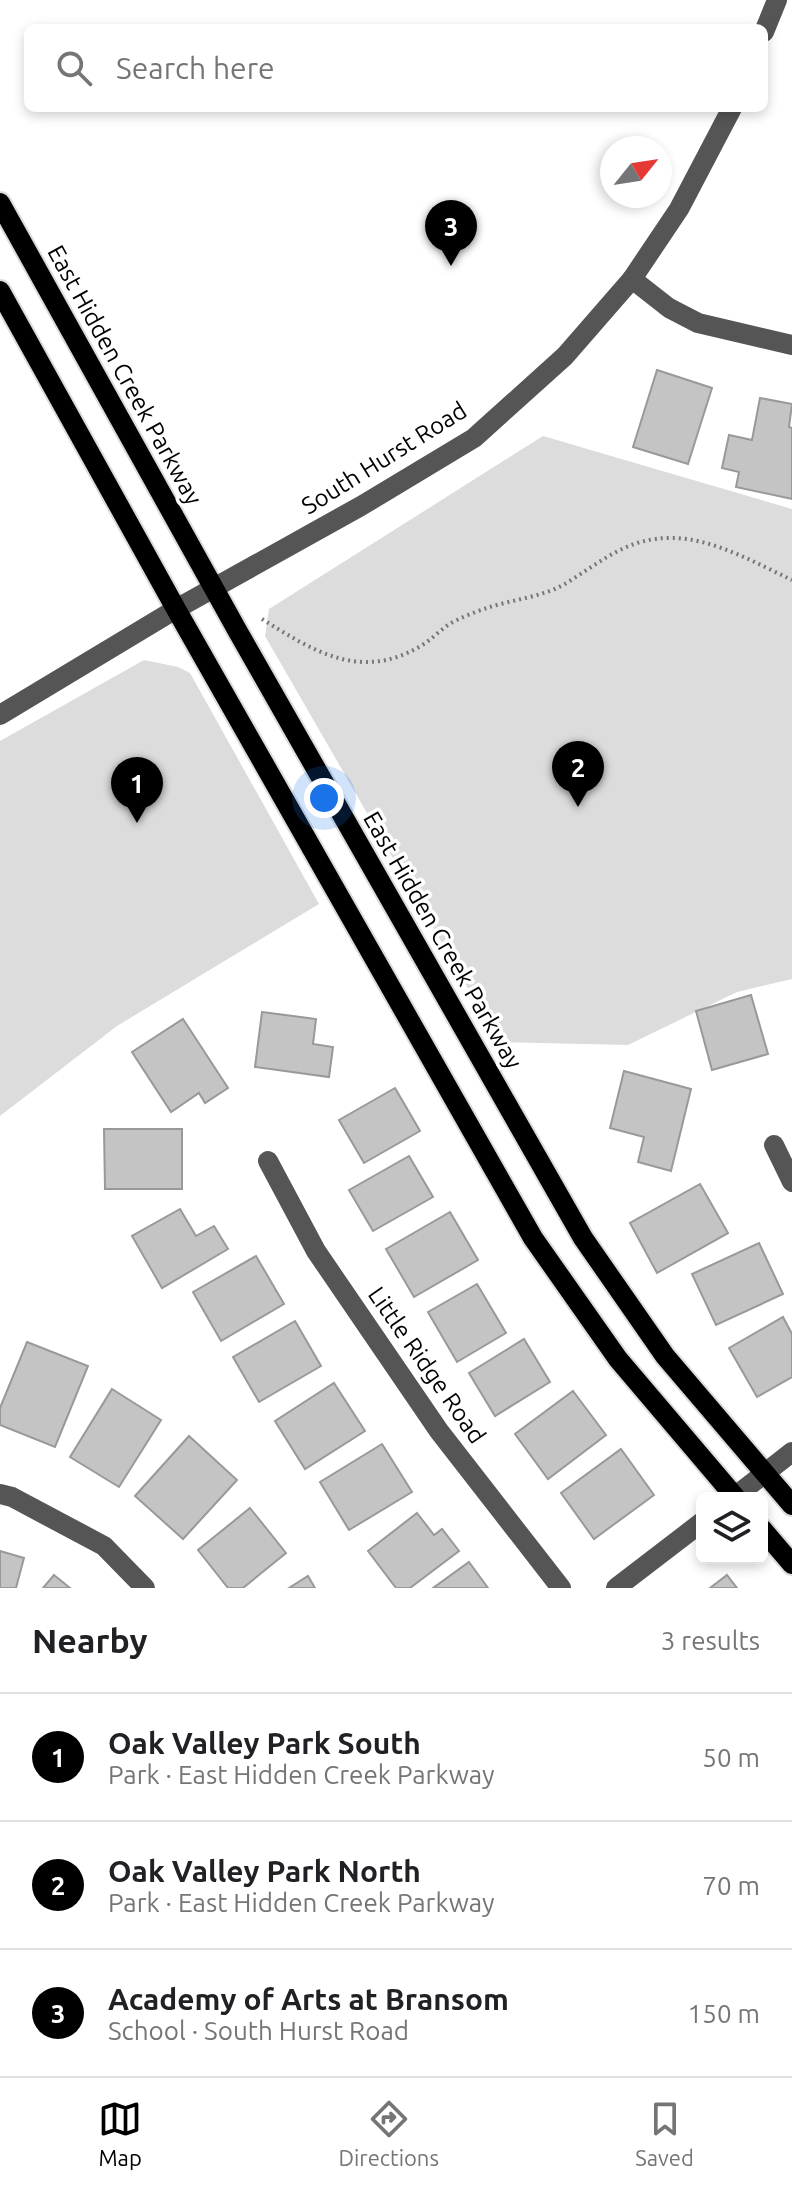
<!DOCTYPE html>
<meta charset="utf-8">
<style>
body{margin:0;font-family:Ubuntu,sans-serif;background:#f6f6f6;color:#202124}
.controls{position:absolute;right:24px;bottom:24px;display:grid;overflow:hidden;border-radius:12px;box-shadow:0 4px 12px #0003}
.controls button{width:72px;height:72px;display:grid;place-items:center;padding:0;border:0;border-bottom:2px solid #e0e0e0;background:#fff;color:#202124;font:40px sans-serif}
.compass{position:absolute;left:600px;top:136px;width:72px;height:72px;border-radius:50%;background:#fff;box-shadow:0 4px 12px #0003;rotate:60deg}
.you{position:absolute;left:324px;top:798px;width:28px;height:28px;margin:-20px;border:6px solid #fff;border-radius:50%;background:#1a73e8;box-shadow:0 0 0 12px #1a73e833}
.badge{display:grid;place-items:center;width:52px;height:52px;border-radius:50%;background:#000;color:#fff;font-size:26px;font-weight:700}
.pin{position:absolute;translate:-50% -66px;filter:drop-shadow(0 2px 4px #0008)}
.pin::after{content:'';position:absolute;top:42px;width:28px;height:24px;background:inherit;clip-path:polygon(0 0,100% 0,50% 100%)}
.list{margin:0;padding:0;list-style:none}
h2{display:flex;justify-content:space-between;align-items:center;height:104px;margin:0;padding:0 32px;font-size:34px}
h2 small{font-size:26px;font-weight:400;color:#757577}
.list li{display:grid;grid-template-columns:52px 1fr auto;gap:24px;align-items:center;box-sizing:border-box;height:128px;padding:0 32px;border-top:2px solid #e0e0e0}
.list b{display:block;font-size:30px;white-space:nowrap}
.list p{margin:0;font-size:26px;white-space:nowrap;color:#757577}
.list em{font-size:26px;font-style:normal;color:#757577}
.icon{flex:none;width:44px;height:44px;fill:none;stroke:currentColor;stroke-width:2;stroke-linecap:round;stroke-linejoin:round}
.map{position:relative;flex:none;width:792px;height:1588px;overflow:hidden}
.search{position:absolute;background:#fff;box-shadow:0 4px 12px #0003;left:24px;right:24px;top:24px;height:88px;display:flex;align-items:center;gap:20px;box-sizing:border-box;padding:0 28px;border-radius:12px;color:#757577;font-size:30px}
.sheet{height:488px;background:#fff}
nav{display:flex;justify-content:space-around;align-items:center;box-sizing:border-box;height:112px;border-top:2px solid #e0e0e0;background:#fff;font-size:22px;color:#757577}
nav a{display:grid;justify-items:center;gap:4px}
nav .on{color:#000}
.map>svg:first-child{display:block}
.green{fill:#dcdcdc}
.building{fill:#c4c4c4;stroke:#999;stroke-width:2}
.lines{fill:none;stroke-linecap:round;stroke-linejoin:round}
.major-casing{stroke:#dbdbdb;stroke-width:24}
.path{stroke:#777;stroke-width:4;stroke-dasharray:2 4;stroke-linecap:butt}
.minor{stroke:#555;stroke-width:20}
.major{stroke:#000;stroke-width:20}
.labels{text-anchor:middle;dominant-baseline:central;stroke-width:7;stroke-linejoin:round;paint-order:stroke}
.street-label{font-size:24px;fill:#000;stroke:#fff}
</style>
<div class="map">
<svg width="792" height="1588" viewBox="0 0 792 1588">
<rect width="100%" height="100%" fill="#fff"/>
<!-- green -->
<g class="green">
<polygon points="543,436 792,509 792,979 737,992 628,1045 499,1042 265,636 269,609"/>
<polygon points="144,660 178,667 190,673 319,904 117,1026 0,1116 0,741"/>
</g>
<!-- building -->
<g class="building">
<polygon points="657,370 712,388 688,464 633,447"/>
<polygon points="760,398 792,404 789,427 792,428 792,499 736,487 739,472 722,468 729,435 752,440"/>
<polygon points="751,995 768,1054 712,1070 696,1011"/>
<polygon points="262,1012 316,1019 313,1044 333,1047 329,1077 255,1067"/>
<polygon points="183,1019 228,1088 205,1103 199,1093 171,1112 132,1052"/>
<polygon points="624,1071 691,1089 671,1171 638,1162 644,1137 610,1128"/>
<polygon points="395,1088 420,1131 364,1163 339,1120"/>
<polygon points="104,1129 182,1129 182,1189 105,1189"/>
<polygon points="409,1156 433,1197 373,1231 349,1190"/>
<polygon points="700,1184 728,1233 657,1273 630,1223"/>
<polygon points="180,1209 196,1236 214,1226 228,1249 162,1288 132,1236"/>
<polygon points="450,1212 478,1260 414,1297 386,1249"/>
<polygon points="759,1243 783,1294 716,1325 692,1274"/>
<polygon points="256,1256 284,1304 221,1341 193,1292"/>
<polygon points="477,1284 506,1333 457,1362 428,1312"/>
<polygon points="783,1317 792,1334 792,1377 757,1397 729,1348"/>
<polygon points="295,1321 321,1366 259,1402 233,1357"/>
<polygon points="524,1339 550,1382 495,1416 469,1373"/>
<polygon points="27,1342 88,1366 55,1447 0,1425 0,1408"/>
<polygon points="334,1383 365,1431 305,1469 275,1421"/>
<polygon points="112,1389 161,1420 119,1487 70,1457"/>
<polygon points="573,1391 606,1435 548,1479 515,1434"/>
<polygon points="189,1436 237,1480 183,1539 135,1496"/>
<polygon points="382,1444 412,1492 349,1530 320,1482"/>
<polygon points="621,1449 654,1495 594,1539 561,1493"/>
<polygon points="250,1508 286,1553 243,1588 228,1588 198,1550"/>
<polygon points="417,1513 434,1535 442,1529 459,1551 410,1588 396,1588 368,1551"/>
<polygon points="0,1551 24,1558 16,1588 0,1588"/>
<polygon points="469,1562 488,1588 433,1588"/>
<polygon points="54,1575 70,1588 43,1588"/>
<polygon points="727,1575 737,1588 710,1588"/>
<polygon points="308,1576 315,1588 289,1588"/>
</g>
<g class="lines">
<defs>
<g id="major">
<polyline points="0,203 237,630 583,1238 665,1356 792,1505"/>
<polyline points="0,291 176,609 533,1238 618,1359 736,1498"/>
<polyline points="762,1529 792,1564"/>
</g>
</defs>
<!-- major casing -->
<use href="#major" class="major-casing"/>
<!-- path -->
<path class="path" d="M 262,619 C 313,651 360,681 419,647 C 430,641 438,632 448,625 C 459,618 475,612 487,608 C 513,599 545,597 568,582 C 602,561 629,537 672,538 C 712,538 756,563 792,580"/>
<!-- minor -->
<g class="minor">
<polyline points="764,32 777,0"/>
<polyline points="632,279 669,308 698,323 792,345"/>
<polyline points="0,715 176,609 361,506 474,438 565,356 632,279 679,209 732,108"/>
<polyline points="774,1145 792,1182"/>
<polyline points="268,1161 316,1251 439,1431 561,1588"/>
<polyline points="0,1494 12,1497 104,1546 145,1588"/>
<polyline points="733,1498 792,1452"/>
<polyline points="616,1588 702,1522"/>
</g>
<!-- major -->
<use href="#major" class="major"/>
</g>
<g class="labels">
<!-- street labels -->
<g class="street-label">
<text transform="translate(125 375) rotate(61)">East Hidden Creek Parkway</text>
<text transform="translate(384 458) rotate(-32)">South Hurst Road</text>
<text transform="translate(443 940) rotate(60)">East Hidden Creek Parkway</text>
<text transform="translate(427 1365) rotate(55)">Little Ridge Road</text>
</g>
</g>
</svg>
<div class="controls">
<button><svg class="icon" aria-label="layers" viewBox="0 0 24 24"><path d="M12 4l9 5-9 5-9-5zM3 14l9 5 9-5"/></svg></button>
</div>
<svg class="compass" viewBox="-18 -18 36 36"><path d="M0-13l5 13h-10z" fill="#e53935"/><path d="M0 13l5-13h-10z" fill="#757577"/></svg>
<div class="you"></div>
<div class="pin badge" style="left:137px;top:823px">1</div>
<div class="pin badge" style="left:578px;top:807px">2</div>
<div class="pin badge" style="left:451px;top:266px">3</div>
<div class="search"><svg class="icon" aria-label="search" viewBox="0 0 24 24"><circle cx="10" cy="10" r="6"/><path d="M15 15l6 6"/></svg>Search here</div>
</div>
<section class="sheet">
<h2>Nearby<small>3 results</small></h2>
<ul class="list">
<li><span class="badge">1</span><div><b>Oak Valley Park South</b><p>Park · East Hidden Creek Parkway</p></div><em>50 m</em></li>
<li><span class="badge">2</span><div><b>Oak Valley Park North</b><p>Park · East Hidden Creek Parkway</p></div><em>70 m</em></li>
<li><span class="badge">3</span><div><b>Academy of Arts at Bransom</b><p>School · South Hurst Road</p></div><em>150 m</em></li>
</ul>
</section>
<nav>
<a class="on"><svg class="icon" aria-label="map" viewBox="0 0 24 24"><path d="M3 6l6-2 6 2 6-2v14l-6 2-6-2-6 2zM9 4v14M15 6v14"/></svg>Map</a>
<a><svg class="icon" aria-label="directions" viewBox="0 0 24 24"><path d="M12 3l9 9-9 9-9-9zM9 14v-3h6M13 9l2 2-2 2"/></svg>Directions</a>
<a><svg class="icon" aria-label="saved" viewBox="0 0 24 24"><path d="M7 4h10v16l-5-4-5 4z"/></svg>Saved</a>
</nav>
